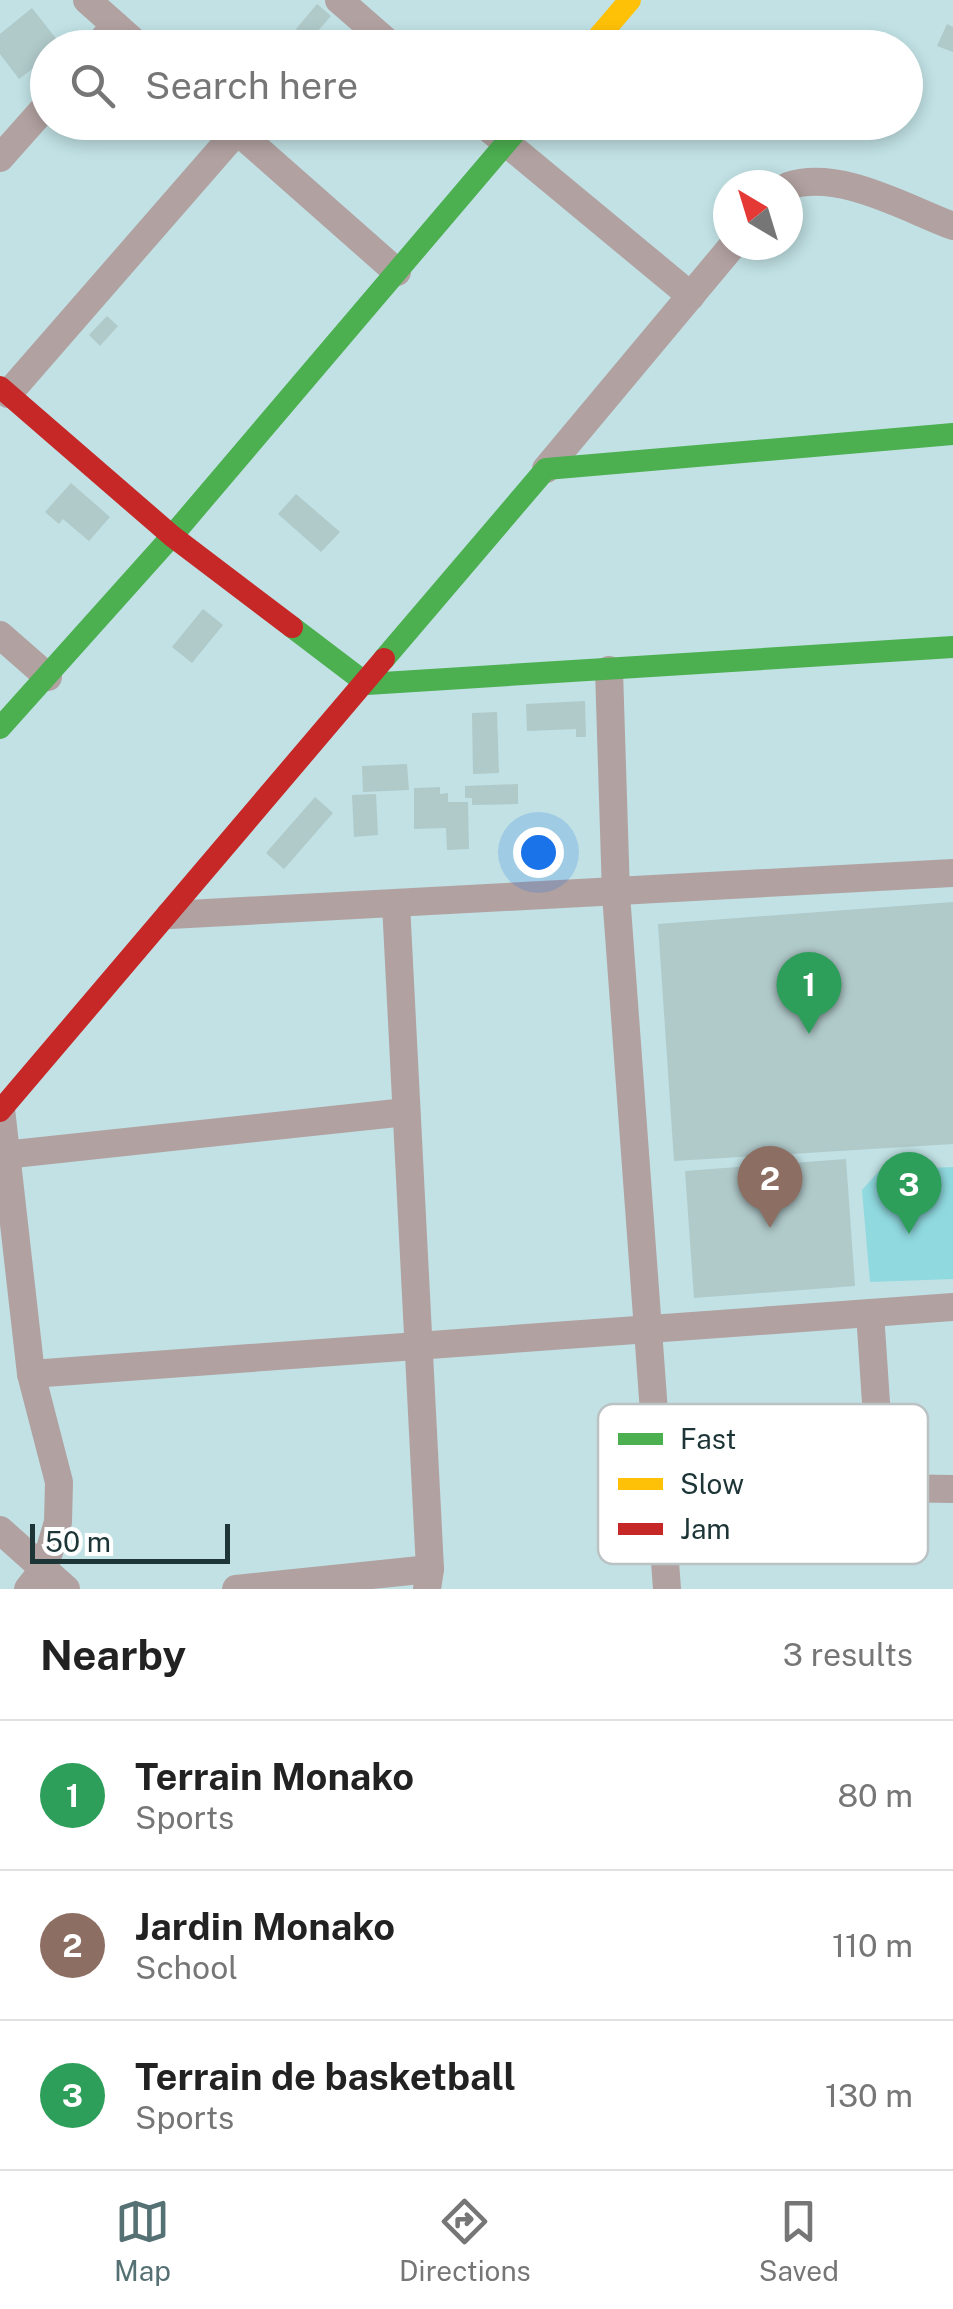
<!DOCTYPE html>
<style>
body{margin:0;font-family:"Public Sans",sans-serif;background:#f6f6f6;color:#222}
.compass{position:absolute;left:713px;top:170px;width:90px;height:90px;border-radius:50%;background:#fff;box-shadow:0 5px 15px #0003;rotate:322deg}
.scale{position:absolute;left:30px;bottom:25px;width:200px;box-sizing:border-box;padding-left:10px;border:5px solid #1d3537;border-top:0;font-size:28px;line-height:35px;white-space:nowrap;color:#1d3537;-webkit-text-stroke:8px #fff;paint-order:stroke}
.you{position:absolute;left:538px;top:852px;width:35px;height:35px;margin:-25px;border:8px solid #fff;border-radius:50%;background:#1a73e8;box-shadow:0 0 0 15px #1a73e833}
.badge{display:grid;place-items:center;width:65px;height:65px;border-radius:50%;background:#567174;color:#fff;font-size:32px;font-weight:700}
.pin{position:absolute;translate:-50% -82px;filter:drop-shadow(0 2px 5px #0008)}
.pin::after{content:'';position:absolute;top:52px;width:35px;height:30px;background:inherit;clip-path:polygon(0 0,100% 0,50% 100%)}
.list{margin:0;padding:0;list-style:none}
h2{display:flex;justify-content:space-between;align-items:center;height:130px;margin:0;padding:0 40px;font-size:42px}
h2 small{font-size:32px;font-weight:400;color:#767676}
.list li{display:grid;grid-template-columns:65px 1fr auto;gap:30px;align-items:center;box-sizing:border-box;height:150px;padding:0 40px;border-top:2px solid #e0e0e0}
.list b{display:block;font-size:38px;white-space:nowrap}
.list p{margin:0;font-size:32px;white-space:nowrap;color:#767676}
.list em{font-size:32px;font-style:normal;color:#767676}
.icon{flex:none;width:55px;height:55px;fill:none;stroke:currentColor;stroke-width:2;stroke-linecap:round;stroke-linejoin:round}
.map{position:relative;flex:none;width:953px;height:1589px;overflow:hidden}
.search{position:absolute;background:#fff;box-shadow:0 5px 15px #0003;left:30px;right:30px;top:30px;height:110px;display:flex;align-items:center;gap:25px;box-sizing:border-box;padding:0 35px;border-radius:55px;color:#767676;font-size:38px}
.sheet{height:580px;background:#fff}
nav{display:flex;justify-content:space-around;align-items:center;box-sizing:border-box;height:140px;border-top:2px solid #e0e0e0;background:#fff;font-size:28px;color:#767676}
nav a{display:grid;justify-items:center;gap:5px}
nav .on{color:#567174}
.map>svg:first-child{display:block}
.green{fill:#8fd9df}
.building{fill:#b0c9c9}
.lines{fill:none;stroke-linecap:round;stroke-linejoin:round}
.street{stroke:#b2a1a1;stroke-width:28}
.fast{stroke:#4caf50;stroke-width:22}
.slow{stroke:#ffc107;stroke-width:22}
.jam{stroke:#c62828;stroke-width:22}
.key{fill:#fff;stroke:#bbc2c3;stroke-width:2.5}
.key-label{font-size:28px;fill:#1d3537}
</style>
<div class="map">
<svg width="953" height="1589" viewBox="0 0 953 1589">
<rect width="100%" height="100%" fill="#c1e1e4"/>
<!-- green -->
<polygon class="green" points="953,1167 953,1279 870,1282 862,1190 880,1170"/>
<!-- building -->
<g class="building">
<polygon points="317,4 331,16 310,40 296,29"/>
<polygon points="32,8 62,46 48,48 48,57 19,79 0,54 0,34"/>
<polygon points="947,24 953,27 953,52 937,46"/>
<polygon points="107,316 118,326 100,346 89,335"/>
<polygon points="71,483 110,517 89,541 63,519 59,524 45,512"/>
<polygon points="296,494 340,532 321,552 278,514"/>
<polygon points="203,609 223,625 192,663 172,647"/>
<polygon points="585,701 586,737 576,737 576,729 527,731 526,704"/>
<polygon points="497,712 499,773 473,774 472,713"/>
<polygon points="407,764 409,790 363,792 362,766"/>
<polygon points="518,784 518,804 472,805 472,798 465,798 465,786"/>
<polygon points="440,787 440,794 448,793 448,802 468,802 469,849 447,850 446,828 414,829 414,788"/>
<polygon points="376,794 378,835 354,837 352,795"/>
<polygon points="315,797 333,813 284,869 266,853"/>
<polygon points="953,902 953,1144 674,1161 658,924"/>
<polygon points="846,1159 855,1286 694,1298 685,1171"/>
</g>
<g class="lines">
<!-- street -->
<g class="street">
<polyline points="87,0 141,48"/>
<polyline points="339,0 394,48"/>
<polyline points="96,48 115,25"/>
<polyline points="227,122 397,272"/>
<polyline points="481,122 691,296"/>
<polyline points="0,158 48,104"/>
<path d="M 788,186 C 839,169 905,208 953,226"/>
<polyline points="8,394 237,131"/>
<polyline points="546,469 733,245"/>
<polyline points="0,635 48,677"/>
<polyline points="609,670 616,894 667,1589"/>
<polyline points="396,904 430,1569 427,1589"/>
<polyline points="170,915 953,873"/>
<polyline points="1,1109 31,1374 59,1482 58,1522 44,1569 28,1589"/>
<polyline points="4,1155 406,1112"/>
<polyline points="870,1313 881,1477 887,1488 953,1489"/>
<polyline points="31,1374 953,1307"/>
<polyline points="0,1530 66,1589"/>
<polyline points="236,1589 430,1569"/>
</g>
<!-- fast -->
<g class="fast">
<polyline points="292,627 367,684 953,647"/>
<polyline points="384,659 546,469 953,434"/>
<polyline points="0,728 172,536 524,122"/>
</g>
<!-- slow -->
<polyline class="slow" points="589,48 630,0"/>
<!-- jam -->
<g class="jam">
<polyline points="0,387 172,536 292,627"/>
<polyline points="0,1111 384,659"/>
</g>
</g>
<!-- legend -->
<rect x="598" y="1404" width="330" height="160" rx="15" class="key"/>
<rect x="618" y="1433" width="45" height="12" fill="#4caf50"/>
<rect x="618" y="1478" width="45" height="12" fill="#ffc107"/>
<rect x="618" y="1523" width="45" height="12" fill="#c62828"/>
<g class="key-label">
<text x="680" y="1449">Fast</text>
<text x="680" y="1494">Slow</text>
<text x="680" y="1539">Jam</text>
</g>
</svg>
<svg class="compass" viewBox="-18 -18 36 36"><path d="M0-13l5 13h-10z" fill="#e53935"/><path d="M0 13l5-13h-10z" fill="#767676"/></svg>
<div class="scale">50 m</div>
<div class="you"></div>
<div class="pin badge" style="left:809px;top:1034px;background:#2e9e5b">1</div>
<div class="pin badge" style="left:770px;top:1228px;background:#8d6e63">2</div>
<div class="pin badge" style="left:909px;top:1234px;background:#2e9e5b">3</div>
<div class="search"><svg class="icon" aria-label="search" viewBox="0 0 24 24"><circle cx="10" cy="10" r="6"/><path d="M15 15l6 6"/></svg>Search here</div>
</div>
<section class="sheet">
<h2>Nearby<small>3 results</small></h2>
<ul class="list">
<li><span class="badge" style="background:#2e9e5b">1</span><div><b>Terrain Monako</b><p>Sports</p></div><em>80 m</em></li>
<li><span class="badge" style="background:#8d6e63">2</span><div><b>Jardin Monako</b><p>School</p></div><em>110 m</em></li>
<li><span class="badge" style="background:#2e9e5b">3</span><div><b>Terrain de basketball</b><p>Sports</p></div><em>130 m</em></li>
</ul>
</section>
<nav>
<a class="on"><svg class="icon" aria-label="map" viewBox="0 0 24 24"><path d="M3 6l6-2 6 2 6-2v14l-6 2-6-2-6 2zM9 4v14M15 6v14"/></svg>Map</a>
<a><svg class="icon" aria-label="directions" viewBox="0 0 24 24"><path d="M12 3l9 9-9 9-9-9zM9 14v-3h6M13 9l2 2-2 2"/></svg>Directions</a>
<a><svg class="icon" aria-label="saved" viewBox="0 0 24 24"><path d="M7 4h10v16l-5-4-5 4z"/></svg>Saved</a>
</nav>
